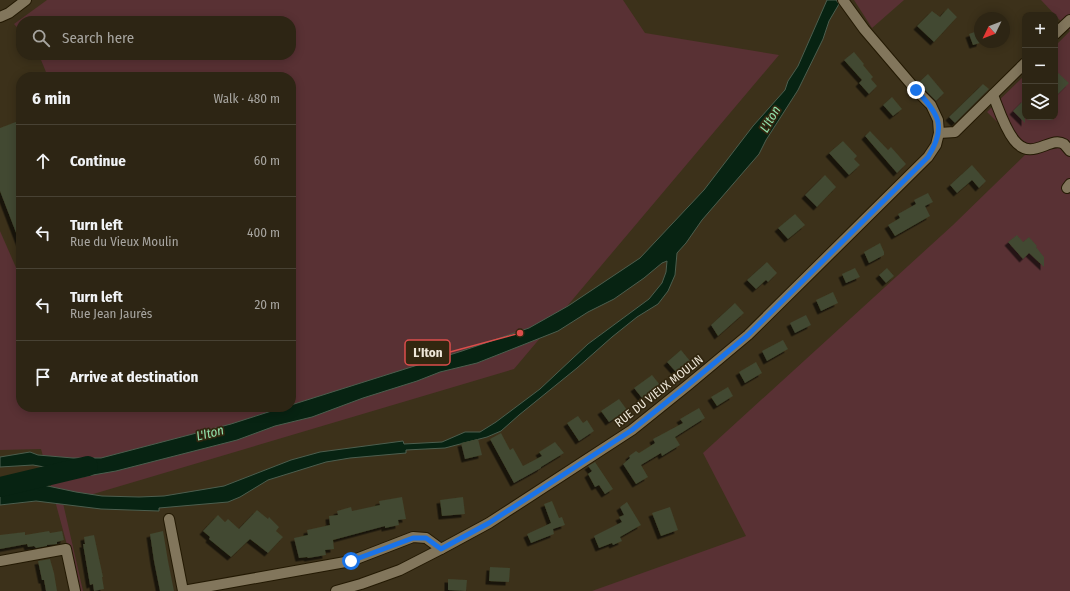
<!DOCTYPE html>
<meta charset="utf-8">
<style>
body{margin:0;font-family:"Fira Sans Condensed",sans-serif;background:#352d1d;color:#f1f3f6}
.controls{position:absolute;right:12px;top:12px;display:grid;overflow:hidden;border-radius:8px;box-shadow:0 2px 10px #0003}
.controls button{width:36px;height:36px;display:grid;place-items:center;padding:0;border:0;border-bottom:1px solid #484234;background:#2d2514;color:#f1f3f6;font:20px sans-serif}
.compass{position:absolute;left:974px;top:12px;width:36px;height:36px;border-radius:50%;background:#2d2514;box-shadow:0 2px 10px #0003;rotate:227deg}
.stop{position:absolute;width:12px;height:12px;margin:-9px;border:3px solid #1a73e8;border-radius:50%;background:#fff}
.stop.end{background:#1a73e8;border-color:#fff;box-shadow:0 1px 4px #0008}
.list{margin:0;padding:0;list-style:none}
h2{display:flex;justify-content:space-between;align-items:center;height:52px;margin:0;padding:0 16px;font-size:17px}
h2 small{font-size:13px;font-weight:400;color:#a7a5a0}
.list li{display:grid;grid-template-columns:26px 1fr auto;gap:12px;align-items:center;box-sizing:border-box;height:72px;padding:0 16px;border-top:1px solid #484234}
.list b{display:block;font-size:15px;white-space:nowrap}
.list p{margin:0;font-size:13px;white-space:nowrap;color:#a7a5a0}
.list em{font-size:13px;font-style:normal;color:#a7a5a0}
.icon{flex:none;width:22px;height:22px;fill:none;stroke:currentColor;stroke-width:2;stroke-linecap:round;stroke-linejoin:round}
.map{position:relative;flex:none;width:1070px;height:591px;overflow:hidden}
.search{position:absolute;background:#2d2514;box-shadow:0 2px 10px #0003;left:16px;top:16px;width:280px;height:44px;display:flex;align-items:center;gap:10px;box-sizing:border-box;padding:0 14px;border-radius:16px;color:#a7a5a0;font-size:15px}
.panel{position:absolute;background:#2d2514;box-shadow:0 2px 10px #0003;left:16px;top:72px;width:280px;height:340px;border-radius:16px}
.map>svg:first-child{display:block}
.green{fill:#593134}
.water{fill:#072312;stroke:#4c5e4e;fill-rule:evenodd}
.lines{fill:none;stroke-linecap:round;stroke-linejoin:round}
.river{stroke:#072312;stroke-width:20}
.building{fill:#424830;filter:url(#shadow)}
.minor-casing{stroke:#231903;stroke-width:12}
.minor{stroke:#82765c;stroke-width:10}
.route{stroke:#1a73e8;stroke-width:5}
.labels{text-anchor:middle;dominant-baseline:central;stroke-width:3.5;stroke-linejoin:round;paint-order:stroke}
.street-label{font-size:12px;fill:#eee7d9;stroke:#322710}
.water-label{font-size:13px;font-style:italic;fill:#92e2ac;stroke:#322710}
.leader{fill:none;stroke:#db4e4b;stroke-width:1.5}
.callout-dot{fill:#db4e4b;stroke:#322710;stroke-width:1.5}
.callout{fill:#322710;stroke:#db4e4b;stroke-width:1.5}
.callout-label{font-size:13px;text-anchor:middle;font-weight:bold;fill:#eee7d9}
</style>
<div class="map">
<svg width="1070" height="591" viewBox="0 0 1070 591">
<defs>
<filter id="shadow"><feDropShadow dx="-3.5" dy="3.5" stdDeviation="0" flood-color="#0009"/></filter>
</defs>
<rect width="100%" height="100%" fill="#3c311a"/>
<!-- green -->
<g class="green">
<polygon points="47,0 623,0 645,33 779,55 514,369 63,503 83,591 77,591 70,556 41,449 0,450 0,231 21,279 21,407 291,407 291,77 48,77 39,55 291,55 291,21 21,21 21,32 14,24"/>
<polygon points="854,0 904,0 872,28"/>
<polygon points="1041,0 1070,0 1070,31"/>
<polygon points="1070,31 1070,591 592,591 746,536 703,453 953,225 1028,152 987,112 1025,75 1025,117 1055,117 1055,46"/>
</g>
<!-- water -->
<path class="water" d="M 827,0 L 836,0 L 839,4 L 829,21 L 823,39 L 798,90 L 766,140 L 759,154 L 702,220 L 686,243 L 677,253 L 675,275 L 668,291 L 658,304 L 637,317 L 612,337 L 577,368 L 519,415 L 501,431 L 487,437 L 445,448 L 406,450 L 406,453 L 350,458 L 326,462 L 268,480 L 240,497 L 228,502 L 159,508 L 159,511 L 101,509 L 36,501 L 0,505 L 0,478 L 40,473 L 40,475 L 60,473 L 62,472 L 61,470 L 33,465 L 0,467 L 0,457 L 30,452 L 38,455 L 73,458 L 101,458 L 231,424 L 284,407 L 291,407 L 291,405 L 462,351 L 529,328 L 568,306 L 640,258 L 704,190 L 753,126 L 785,90 L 788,81 L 798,66 ZM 667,261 L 666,272 L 662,283 L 649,299 L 588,344 L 540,389 L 496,422 L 480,432 L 465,432 L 442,442 L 404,444 L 403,441 L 320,452 L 291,460 L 224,486 L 164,496 L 139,497 L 102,496 L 76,492 L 43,485 L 43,484 L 63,478 L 70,479 L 116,471 L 237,440 L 275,426 L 312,417 L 363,398 L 417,381 L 440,372 L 477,363 L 558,331 L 588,312 L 614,299 L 644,278 L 662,263 Z"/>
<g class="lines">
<!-- river -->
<polyline class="river" points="0,487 88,466"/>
</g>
<!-- building -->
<g class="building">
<polygon points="948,8 957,17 934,42 917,26 932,11 940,17"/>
<polygon points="980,30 980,43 973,45 969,34"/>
<polygon points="854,52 864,64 863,65 873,77 871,79 877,86 869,94 859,83 862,80 844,60"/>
<polygon points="1055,70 1069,83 1055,97"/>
<polygon points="928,74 944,93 936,101 918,83"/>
<polygon points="983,84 989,89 955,123 949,117"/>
<polygon points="892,97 902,109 893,116 883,105"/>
<polygon points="1025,99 1025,123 1013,111"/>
<polygon points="21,120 21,243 20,243 0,191 0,128"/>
<polygon points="870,131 888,150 891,147 906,164 897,173 865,136"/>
<polygon points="843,141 857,156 854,159 860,165 849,175 829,153"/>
<polygon points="972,165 986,181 979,188 972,180 957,193 950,185"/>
<polygon points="825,175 836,187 817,207 805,195"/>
<polygon points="928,193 933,202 925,206 930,216 895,236 888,225 900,218 898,214 916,204 914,200"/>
<polygon points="795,214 805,225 788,239 778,228"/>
<polygon points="1017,235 1023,242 1029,237 1037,246 1036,247 1044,257 1044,267 1029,253 1023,259 1008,242"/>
<polygon points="880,243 884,252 884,255 869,263 864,252"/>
<polygon points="767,262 777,273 768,282 766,280 756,289 747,280"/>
<polygon points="855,268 860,277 846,283 842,274"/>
<polygon points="887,268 894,276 886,283 879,275"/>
<polygon points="833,292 838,303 821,311 816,300"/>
<polygon points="735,303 744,313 718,336 711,325"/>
<polygon points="806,315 811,325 795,333 790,323"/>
<polygon points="783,340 788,349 767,361 762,351"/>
<polygon points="681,350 690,361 676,372 667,362"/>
<polygon points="756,362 762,373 745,383 739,372"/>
<polygon points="652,375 660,385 642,398 634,388"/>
<polygon points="728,387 733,396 717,406 711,397"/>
<polygon points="619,399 627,410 609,422 601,411"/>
<polygon points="699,408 705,418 675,437 680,445 662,456 661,453 641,465 648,477 636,484 623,464 630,458 629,456 636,451 639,453 655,443 653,439 683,423 680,419"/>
<polygon points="578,416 583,423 587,420 594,431 579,441 567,423"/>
<polygon points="501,433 510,450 513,448 523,466 542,456 539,452 555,442 564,453 541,467 541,468 514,483 490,439"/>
<polygon points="478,439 482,455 465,459 461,443"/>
<polygon points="595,462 613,489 605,494 599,485 595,487 588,474 592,471 588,466"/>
<polygon points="402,497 406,519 398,520 399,525 385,528 385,526 333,540 334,549 325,550 326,555 308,558 307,557 299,558 294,538 308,535 307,530 330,525 329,516 338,515 337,511 351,507 352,511 380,505 379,501"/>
<polygon points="463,497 465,514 442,516 440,500"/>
<polygon points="552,501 559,518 562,517 565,525 553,529 554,534 531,543 527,534 551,523 544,504"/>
<polygon points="627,502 641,525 620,537 622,541 613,545 612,543 599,548 594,536 622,522 619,517 624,515 620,507"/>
<polygon points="670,507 678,530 661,536 652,513"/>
<polygon points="257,510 268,519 269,517 279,527 276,531 283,537 268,553 250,539 231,557 209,539 210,537 203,531 218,515 225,522 228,519 239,529"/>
<polygon points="49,531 50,533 62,531 64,540 57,542 57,544 47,545 47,546 36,548 34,546 28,547 27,544 0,549 0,535 25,532 25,535"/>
<polygon points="163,531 168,561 174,591 160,591 154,561 150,534"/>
<polygon points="94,535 103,577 102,577 104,589 94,591 93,584 90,585 83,544 85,544 84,537"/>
<polygon points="50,559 54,573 57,591 46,591 44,580 42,580 38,561"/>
<polygon points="490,567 510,568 509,582 489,581"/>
<polygon points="448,579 467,580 466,591 448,590"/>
</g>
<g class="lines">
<defs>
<g id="minor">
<polyline points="0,17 9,13 26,0"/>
<polyline points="1055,34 1070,20"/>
<path d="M 993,95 C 999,110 1004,127 1014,140 C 1032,163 1050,135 1064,144 C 1066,146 1068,149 1070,151"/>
<polyline points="939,133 955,132 1025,63"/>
<polyline points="1067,188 1070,184"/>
<polyline points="169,519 183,591"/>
<polyline points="0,561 66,549 75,591"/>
<polyline points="183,591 351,561 413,537 426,538 441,549"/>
<polyline points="336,591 361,584 400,570 441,549 489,523 632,430 688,385 748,335 928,157 936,145 939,133 938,120 931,105 916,90 864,29 843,0"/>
</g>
</defs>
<!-- minor casing -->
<use href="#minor" class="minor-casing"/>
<!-- minor -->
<use href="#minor" class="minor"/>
</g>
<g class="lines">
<!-- route -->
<path class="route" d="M 351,561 L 413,538 L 426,538 L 441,549 L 489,523 L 632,430 L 688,385 L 748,335 L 928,157 C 947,127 939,114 916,90"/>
</g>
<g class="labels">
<!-- street labels -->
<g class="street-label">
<text transform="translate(659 391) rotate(-38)">RUE DU VIEUX MOULIN</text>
</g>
<!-- water labels -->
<g class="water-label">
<text transform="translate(770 119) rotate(-60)">L'Iton</text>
<text transform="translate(210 433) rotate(-14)">L'Iton</text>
</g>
</g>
<!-- callouts -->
<path class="leader" d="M520 333L450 352"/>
<circle class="callout-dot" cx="520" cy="333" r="4"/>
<rect class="callout" x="405" y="340" width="45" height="25" rx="4"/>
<g class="callout-label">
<text x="428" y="357">L'Iton</text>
</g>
</svg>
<div class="controls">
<button>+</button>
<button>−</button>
<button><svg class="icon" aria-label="layers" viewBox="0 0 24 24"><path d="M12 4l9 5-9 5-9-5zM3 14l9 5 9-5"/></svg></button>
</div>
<svg class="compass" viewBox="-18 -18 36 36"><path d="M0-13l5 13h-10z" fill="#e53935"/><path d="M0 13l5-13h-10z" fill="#a7a5a0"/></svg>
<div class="stop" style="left:351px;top:561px"></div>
<div class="stop end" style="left:916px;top:90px"></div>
<div class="search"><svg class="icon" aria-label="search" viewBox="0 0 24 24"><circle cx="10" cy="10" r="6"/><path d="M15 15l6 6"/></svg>Search here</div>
<section class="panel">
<h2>6 min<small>Walk · 480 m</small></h2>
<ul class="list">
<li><svg class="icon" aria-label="ahead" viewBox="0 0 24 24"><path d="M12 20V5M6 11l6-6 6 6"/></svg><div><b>Continue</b></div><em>60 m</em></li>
<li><svg class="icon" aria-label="left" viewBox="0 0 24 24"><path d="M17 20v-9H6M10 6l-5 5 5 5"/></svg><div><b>Turn left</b><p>Rue du Vieux Moulin</p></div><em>400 m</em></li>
<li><svg class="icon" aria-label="left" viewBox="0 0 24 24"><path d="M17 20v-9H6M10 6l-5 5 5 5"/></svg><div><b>Turn left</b><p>Rue Jean Jaurès</p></div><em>20 m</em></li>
<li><svg class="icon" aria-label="arrive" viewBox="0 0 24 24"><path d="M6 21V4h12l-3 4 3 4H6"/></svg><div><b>Arrive at destination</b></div></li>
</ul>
</section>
</div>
